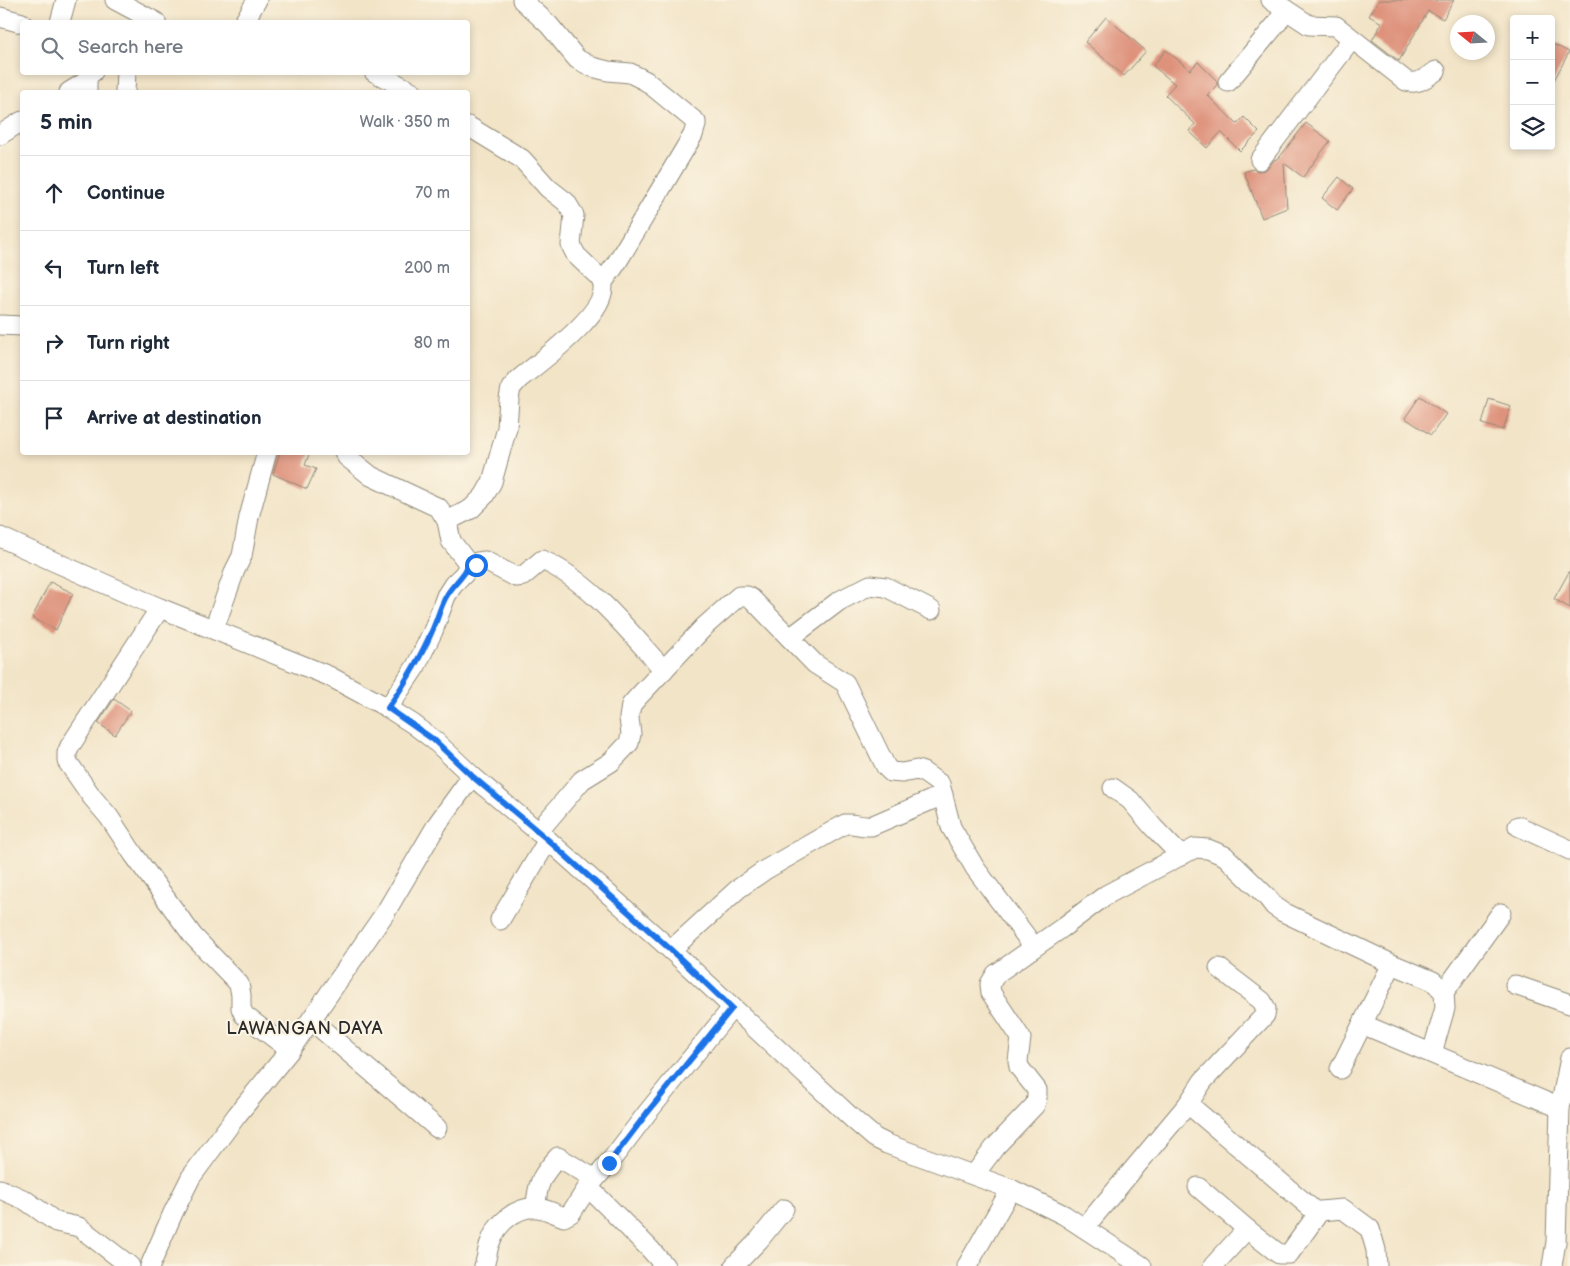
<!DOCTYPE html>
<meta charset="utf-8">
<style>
body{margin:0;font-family:"Balsamiq Sans",sans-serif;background:#f6f6f7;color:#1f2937}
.controls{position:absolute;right:15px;top:15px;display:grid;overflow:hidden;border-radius:5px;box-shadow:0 2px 8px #0003}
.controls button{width:45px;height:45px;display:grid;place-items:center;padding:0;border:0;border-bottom:1px solid #e0e1e3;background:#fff;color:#1f2937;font:25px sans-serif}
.compass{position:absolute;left:1450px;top:15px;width:45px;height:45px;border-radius:50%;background:#fff;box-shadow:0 2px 8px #0003;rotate:288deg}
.stop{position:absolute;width:15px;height:15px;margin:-11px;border:4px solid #1a73e8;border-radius:50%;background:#fff}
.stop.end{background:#1a73e8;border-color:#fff;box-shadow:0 1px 5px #0008}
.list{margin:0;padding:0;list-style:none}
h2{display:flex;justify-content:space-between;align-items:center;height:65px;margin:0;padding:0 20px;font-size:21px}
h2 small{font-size:16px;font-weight:400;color:#747a83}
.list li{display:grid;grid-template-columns:32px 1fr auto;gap:15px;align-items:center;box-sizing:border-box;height:75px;padding:0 20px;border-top:1px solid #e0e1e3}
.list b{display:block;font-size:19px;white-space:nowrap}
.list em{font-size:16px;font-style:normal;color:#747a83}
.icon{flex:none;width:28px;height:28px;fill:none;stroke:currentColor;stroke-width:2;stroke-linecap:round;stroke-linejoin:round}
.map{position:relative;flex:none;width:1570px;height:1266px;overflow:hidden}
.search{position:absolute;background:#fff;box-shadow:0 2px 8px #0003;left:20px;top:20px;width:450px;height:55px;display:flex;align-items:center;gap:12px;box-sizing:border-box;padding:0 18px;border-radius:5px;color:#747a83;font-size:19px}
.panel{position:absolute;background:#fff;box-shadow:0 2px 8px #0003;left:20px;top:90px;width:450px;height:365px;border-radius:5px}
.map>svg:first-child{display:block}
.building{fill:#de927c}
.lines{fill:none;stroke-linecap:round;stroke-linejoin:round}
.minor-casing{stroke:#8e8879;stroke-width:21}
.minor{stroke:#fff;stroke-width:19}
.route{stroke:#1a73e8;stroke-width:6}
.labels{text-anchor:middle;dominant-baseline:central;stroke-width:4;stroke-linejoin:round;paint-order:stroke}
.quarter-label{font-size:18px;letter-spacing:1px;fill:#2b2b2b;stroke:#fcf5e5}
</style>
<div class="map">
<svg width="1570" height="1266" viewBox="0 0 1570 1266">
<rect width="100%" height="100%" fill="#fcf5e5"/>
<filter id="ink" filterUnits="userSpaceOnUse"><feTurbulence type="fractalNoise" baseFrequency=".02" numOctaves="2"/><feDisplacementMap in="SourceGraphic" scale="10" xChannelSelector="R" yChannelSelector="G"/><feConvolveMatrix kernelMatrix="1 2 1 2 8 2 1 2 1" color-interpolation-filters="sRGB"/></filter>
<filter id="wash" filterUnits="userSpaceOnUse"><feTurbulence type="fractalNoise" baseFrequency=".0096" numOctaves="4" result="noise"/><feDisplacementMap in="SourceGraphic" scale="20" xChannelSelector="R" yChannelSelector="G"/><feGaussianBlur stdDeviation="1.12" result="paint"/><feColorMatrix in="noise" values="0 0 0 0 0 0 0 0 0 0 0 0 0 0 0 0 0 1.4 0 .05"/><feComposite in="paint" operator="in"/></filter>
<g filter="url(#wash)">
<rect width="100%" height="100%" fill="#f2e4c7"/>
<g id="blocks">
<!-- building -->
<g class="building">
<polygon points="1379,0 1454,0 1443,19 1428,11 1399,61 1372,40 1382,23 1369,16"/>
<polygon points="1106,17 1146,51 1124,76 1085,42"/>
<polygon points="1551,43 1569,52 1551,86"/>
<polygon points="1166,50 1190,70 1198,62 1217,81 1217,85 1207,95 1237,124 1244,117 1259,132 1240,151 1221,132 1207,148 1189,131 1195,124 1165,95 1175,84 1153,66"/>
<polygon points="1306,123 1330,141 1303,177 1284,163 1287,208 1262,218 1244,172 1253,169 1258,171 1264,170 1269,167 1274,160 1279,158"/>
<polygon points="1339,177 1353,189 1337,210 1322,198"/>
<polygon points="1420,396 1446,414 1431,435 1405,418"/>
<polygon points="1489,399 1511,406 1503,430 1482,424"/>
<polygon points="280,452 310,452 305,465 316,469 307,489 273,474"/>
<polygon points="1570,570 1570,608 1554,599"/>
<polygon points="50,582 73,593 56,630 32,618"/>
<polygon points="114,699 131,711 115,735 98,723"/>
</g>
</g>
</g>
<g filter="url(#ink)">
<use href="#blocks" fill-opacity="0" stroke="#8e8879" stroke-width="1"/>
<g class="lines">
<defs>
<g id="minor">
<polyline points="115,0 156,22"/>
<polyline points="522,0 549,25 577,59 592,67 608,71 630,73 646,81 696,122 696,125 693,135 616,264 603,282"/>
<path d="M 1271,0 L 1309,25 L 1336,26 L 1406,81 C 1419,85 1425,78 1436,71"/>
<polyline points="0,17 22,23"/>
<polyline points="60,22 66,0"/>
<polyline points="244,22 257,0"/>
<polyline points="374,72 413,92"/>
<polyline points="1228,82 1278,22 1285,9"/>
<polyline points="69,92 87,81"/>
<polyline points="87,92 87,81 89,74 93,72"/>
<polyline points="125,92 126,72"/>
<polyline points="0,135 22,121"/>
<polyline points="1260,160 1352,39"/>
<polyline points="0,325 22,326"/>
<polyline points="344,452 347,457 371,476 439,508 447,521 451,541 467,562 468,567 464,574 453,585 446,596 433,631 416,666 388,708"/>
<path d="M 447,521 L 471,509 L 484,496 L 492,482 L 507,428 L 509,399 L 511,388 L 519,379 C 538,363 619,306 600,278 L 576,255 L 571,245 L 574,215 L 566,202 L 548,188 L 522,159 L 468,126"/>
<polyline points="0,537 55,562 160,608 329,676 388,708 413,724 434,740 472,776 548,840 671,950 854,1120 875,1138 887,1144 1011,1189 1064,1215 1142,1266"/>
<path d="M 468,567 L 478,562 L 485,561 L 516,577 L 523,576 L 542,560 C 590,581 629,632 664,670"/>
<polyline points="160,608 70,746 67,753 67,761 92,797 109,817 134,855 193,936 239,984 241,995 241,1008 244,1015 290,1050"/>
<polyline points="214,629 235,570 242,556 249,517 267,452"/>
<polyline points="790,638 839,601 870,585 886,587 931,610"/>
<polyline points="1113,788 1130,800 1153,827 1181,856"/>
<polyline points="1518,826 1570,850"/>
<polyline points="538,832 582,780 611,762 629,743 631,734 629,718 631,705 638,697 705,626 739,596 747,596 752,599 815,664 845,683 886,767 891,772 902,773 917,770 923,772 940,784 951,827 975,868 1034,947"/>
<polyline points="500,920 548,840"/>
<path d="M 671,950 L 738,889 L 765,870 L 845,824 C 854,823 861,827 871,826 L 943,795"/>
<polyline points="1515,985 1570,1004"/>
<polyline points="1444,992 1501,913"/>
<polyline points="311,1020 437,1128"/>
<polyline points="1362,1024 1560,1108"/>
<polyline points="1340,1069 1392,964"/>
<polyline points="1188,1104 1317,1213"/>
<polyline points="974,1175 995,1147 1035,1105 1037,1098 1037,1090 1019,1067 1018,1061 1021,1038 991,993 990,984 996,974 1062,928 1106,895 1195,848 1208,849 1225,856 1267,897 1274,906 1283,912 1392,964 1433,981 1444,992 1445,1008 1432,1053"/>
<polyline points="588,1187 649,1248 665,1266"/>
<polyline points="1198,1187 1247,1229 1279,1254 1289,1254 1320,1211 1343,1209 1370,1229 1376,1250 1377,1266"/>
<polyline points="0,1189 25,1200 56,1222 79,1227 130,1266"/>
<path d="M 536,1207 C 537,1183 542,1175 558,1157 L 595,1179"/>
<polyline points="1084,1228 1188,1104 1203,1081 1265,1015 1266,1009 1262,1001 1219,968"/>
<polyline points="150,1266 173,1213 191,1177 237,1115 290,1050 385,913 438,823 472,776"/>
<path d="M 484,1266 C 487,1258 487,1250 490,1243 C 496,1224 517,1205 538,1208 C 547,1209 555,1214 564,1217 L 571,1213 L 588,1187 L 609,1163 L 647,1113 L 732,1008"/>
<polyline points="734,1266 759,1240 784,1209"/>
<polyline points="967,1266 1011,1189"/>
<polyline points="1213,1266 1247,1229"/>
<polyline points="1552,1266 1556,1242 1560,1108 1570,1058"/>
</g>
</defs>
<!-- minor casing -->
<use href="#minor" class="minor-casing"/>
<!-- minor -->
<use href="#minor" class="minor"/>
</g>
</g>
<g class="lines" filter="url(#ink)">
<!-- route -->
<path class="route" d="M 476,565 L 468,567 C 462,578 453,585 447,595 C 440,606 438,619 432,631 C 420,659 405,683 388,708 L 434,740 L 472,776 L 548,840 L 671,950 L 732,1008 L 647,1113 L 609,1163"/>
</g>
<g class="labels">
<!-- quarter labels -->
<g class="quarter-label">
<text x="305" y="1028">LAWANGAN DAYA</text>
</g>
</g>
</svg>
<div class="controls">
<button>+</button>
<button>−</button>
<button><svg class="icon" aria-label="layers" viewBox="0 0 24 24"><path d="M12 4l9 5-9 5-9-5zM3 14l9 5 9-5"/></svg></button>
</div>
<svg class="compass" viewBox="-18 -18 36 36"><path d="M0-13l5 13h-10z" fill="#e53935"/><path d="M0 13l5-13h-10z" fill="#747a83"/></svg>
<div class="stop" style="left:476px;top:565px"></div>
<div class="stop end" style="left:609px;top:1163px"></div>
<div class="search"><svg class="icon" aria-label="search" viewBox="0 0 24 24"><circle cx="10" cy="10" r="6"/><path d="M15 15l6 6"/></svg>Search here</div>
<section class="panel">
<h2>5 min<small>Walk · 350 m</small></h2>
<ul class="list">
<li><svg class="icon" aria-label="ahead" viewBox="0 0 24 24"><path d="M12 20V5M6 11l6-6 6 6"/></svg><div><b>Continue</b></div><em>70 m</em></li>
<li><svg class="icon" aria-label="left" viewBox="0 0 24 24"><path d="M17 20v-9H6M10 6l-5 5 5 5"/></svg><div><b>Turn left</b></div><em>200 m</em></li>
<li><svg class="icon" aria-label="right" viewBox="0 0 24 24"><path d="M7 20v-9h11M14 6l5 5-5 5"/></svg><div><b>Turn right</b></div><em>80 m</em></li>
<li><svg class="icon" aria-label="arrive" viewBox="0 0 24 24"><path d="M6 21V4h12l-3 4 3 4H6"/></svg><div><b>Arrive at destination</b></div></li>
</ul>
</section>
</div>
